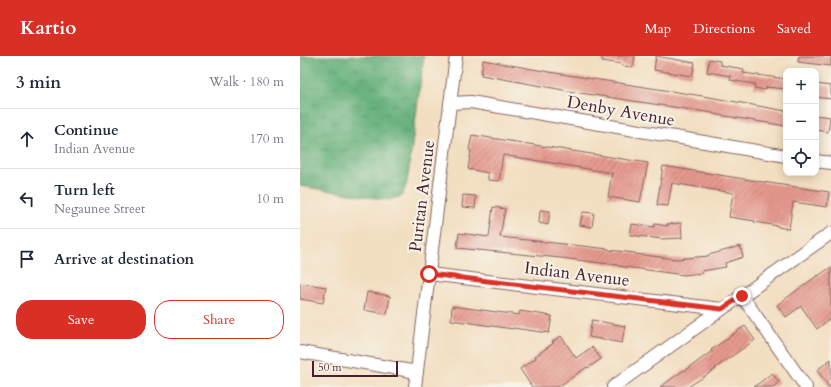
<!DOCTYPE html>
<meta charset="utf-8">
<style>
body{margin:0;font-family:Cardo,serif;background:#f6f6f7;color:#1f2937}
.controls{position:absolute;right:12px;top:12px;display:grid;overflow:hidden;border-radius:8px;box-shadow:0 2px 10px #0003}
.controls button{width:36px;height:36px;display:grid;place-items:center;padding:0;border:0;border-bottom:1px solid #e0e1e3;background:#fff;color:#1f2937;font:20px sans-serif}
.scale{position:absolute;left:12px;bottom:10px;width:86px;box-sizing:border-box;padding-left:4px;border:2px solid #4a1f2b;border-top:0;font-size:11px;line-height:14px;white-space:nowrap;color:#4a1f2b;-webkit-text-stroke:3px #f7f3e8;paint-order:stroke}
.stop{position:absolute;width:12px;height:12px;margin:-9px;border:3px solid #d93025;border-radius:50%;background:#fff}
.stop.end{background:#d93025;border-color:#fff;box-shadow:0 1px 4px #0008}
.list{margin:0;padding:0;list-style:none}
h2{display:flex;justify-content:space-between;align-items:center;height:52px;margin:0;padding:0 16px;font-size:17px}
h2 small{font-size:13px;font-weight:400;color:#747a83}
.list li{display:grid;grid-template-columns:26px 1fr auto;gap:12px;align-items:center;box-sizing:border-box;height:60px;padding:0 16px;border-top:1px solid #e0e1e3}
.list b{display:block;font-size:15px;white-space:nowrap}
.list p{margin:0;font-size:13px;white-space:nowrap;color:#747a83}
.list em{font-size:13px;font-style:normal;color:#747a83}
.actions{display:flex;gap:8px;padding:12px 16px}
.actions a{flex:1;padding:9px 0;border:1px solid #d93025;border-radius:16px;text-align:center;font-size:14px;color:#d93025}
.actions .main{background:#d93025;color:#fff}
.icon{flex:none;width:22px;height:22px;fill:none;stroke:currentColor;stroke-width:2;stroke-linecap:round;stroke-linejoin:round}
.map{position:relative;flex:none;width:531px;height:331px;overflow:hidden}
header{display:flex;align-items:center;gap:24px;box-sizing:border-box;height:56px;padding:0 20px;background:#d93025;color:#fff}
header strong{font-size:19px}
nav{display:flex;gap:22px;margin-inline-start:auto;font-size:14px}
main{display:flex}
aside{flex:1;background:#fff}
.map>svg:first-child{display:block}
.forest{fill:url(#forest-crowns);stroke:#586852}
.building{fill:url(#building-hatch)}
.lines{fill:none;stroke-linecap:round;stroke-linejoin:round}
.minor-casing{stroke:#85625f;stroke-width:14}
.minor{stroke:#fff;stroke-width:12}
.route{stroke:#d93025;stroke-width:5}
.labels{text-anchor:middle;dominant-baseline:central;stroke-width:4;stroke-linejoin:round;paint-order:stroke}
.street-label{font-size:17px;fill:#4a1f2b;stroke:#f7f3e8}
</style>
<header>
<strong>Kartio</strong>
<nav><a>Map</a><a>Directions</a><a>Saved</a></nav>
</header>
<main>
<aside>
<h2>3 min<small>Walk · 180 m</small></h2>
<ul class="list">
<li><svg class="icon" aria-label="ahead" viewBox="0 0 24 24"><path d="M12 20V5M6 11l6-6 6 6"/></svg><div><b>Continue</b><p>Indian Avenue</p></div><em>170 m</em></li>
<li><svg class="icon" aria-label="left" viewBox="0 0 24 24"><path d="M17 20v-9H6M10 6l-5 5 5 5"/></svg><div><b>Turn left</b><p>Negaunee Street</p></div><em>10 m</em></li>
<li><svg class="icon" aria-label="arrive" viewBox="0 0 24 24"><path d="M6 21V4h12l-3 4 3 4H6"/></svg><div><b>Arrive at destination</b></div></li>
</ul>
<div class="actions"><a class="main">Save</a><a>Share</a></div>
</aside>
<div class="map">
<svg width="531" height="331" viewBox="0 0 531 331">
<defs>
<pattern id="forest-crowns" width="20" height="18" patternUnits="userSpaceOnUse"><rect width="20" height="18" fill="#65b07a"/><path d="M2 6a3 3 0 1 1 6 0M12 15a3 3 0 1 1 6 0" fill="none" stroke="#558f64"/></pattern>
<pattern id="building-hatch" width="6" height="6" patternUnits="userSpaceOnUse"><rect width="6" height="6" fill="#e69a8e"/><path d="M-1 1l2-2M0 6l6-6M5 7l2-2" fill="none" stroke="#bc7d74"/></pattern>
</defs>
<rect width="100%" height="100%" fill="#f7f3e8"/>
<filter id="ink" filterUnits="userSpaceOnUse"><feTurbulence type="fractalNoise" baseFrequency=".025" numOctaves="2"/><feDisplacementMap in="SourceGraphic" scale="8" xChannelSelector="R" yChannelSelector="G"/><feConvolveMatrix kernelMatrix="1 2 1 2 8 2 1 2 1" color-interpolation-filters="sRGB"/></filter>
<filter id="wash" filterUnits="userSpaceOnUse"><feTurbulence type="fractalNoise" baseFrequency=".012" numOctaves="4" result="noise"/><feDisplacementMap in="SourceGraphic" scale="16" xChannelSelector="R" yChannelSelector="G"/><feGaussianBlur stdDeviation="0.9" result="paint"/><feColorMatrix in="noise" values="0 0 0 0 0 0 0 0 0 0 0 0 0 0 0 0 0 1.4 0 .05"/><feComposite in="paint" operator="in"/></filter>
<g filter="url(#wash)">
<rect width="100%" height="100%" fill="#f2dec0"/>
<!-- forest -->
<polygon class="forest" points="0,0 124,0 107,127 102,140 88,144 0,130"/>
<g id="blocks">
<!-- building -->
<g class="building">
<polygon points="302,0 335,0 333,11 322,10 322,8 302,5"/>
<polygon points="356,0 395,7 392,20 354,14"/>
<polygon points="499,0 531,0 531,10 498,6"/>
<polygon points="409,3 420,5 420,9 444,13 443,17 486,23 486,33 466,31 466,34 454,32 455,28 430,24 431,20 407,16"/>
<polygon points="183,4 249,16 409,41 486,55 486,70 413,58 413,57 280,37 181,19"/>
<polygon points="516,28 531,30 531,43 516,41"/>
<polygon points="516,59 530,61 528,76 516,74"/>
<polygon points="172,79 348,107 340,146 308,141 312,117 203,99 199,125 188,124 188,117 168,113 171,95 169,94"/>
<polygon points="363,110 463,126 529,136 527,151 493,146 489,173 478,171 478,170 454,166 455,165 429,161 433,137 372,127 368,150 357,149"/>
<polygon points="163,139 176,140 175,152 162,151"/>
<polygon points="193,151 205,153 200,181 309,193 309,194 335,197 335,198 376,203 408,200 408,199 420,196 440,190 443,201 425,207 426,211 402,215 402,217 384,219 318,210 318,209 261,202 157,192 159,177 189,181"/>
<polygon points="240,154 250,155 248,169 239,167"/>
<polygon points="283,156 294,157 292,171 280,169"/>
<polygon points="381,167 382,182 362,183 330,179 332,168 354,171 355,168 368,170 367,168"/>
<polygon points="531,211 531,262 517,273 501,250 486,261 477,249 518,219 518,220"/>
<polygon points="0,227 26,231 23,247 0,243"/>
<polygon points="67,236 90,240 87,258 64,254"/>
<polygon points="152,250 219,259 220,255 252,260 249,277 213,272 213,273 151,264"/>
<polygon points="292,264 325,270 322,287 289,281"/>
<polygon points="445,270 455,284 415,312 416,313 388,331 360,331 384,314 385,315 412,295 411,294"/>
<polygon points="261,280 276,302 292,291 301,303 288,312 287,311 258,331 232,331 220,313 236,302 235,300 254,287 252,286"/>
<polygon points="531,303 531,331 529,331 517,314"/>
<polygon points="472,317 479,326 473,331 454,331"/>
</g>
</g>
</g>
<g filter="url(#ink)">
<use href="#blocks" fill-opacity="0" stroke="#85625f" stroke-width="1"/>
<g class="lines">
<defs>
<g id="minor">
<polyline points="150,47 171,46 486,100"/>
<polyline points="516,105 531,107"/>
<polyline points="129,218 422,253"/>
<polyline points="442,240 506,331"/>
<polyline points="0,296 117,316"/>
<polyline points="115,331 156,0"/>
<polyline points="313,331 422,253 442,240 531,177"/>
</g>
</defs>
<!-- minor casing -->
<use href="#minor" class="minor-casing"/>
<!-- minor -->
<use href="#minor" class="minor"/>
</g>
</g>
<g class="lines" filter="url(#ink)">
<!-- route -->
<polyline class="route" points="129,218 422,253 442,240"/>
</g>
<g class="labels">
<!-- street labels -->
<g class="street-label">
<text transform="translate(321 55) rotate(10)">Denby Avenue</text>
<text transform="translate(122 140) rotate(-83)">Puritan Avenue</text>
<text transform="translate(277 218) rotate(7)">Indian Avenue</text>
</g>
</g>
</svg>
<div class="controls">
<button>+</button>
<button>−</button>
<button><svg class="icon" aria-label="locate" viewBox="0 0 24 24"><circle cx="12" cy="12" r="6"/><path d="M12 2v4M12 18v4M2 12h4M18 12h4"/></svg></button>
</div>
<div class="scale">50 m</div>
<div class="stop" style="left:129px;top:218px"></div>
<div class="stop end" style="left:442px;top:240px"></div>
</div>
</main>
